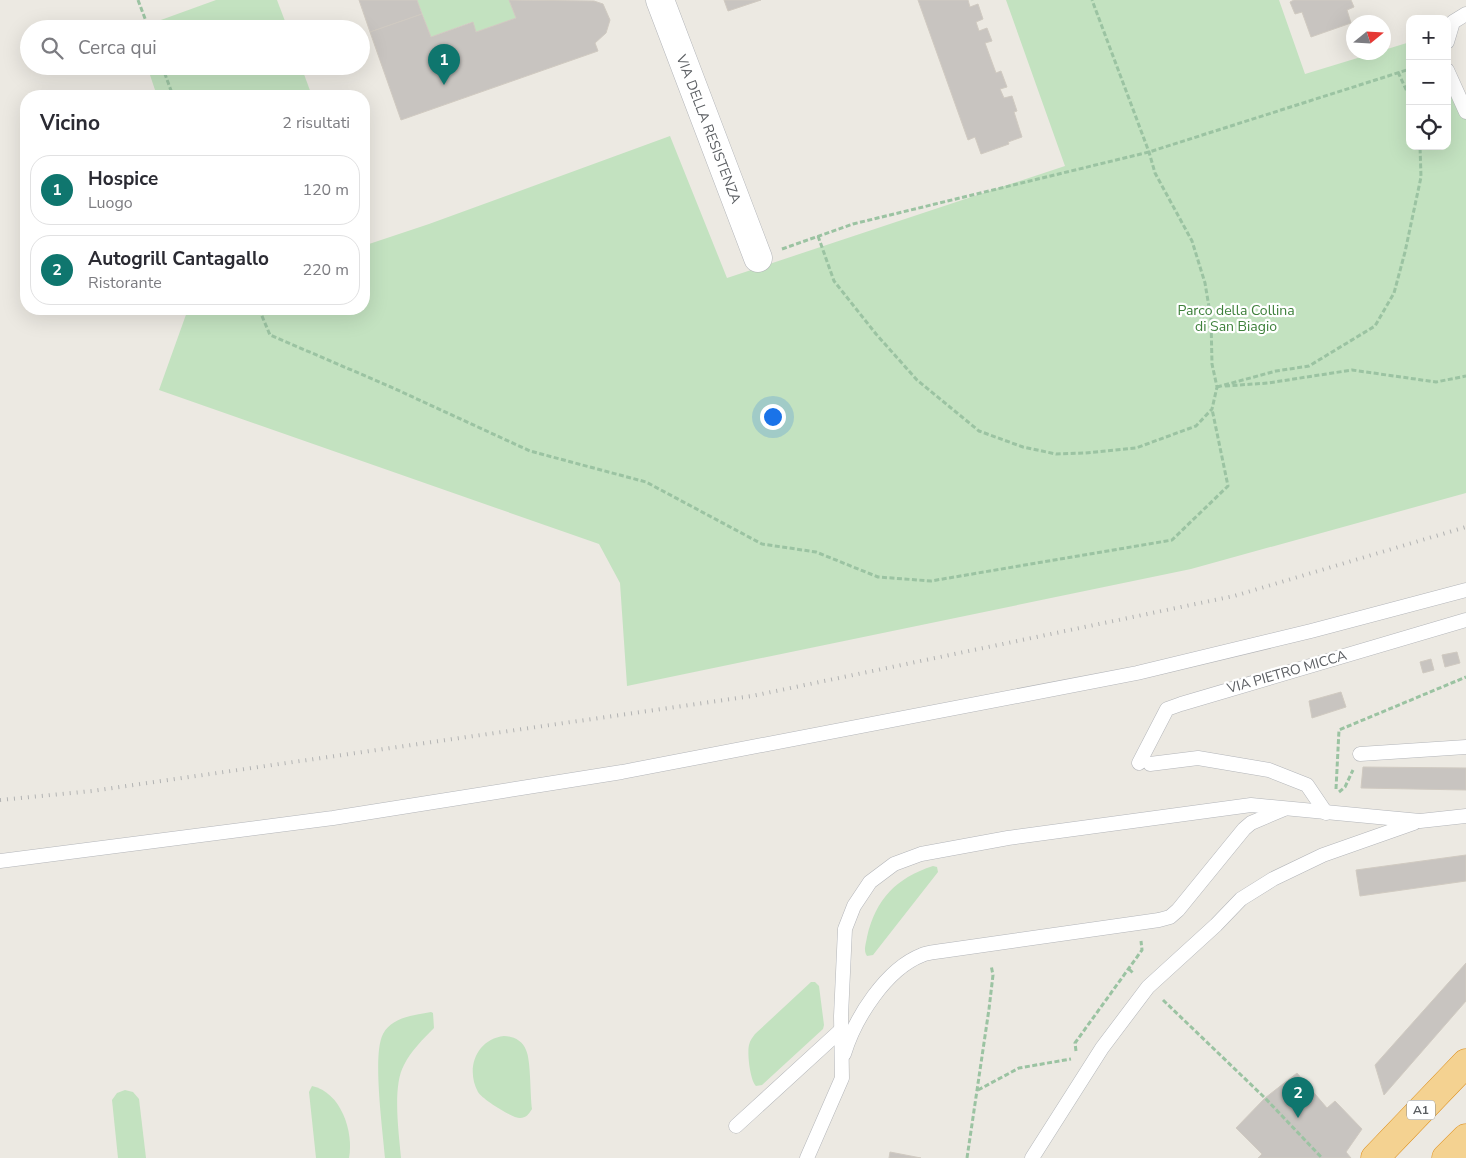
<!DOCTYPE html>
<html lang="it">
<meta charset="utf-8">
<style>
body{margin:0;font-family:"Nunito Sans",sans-serif;background:#f7f7f7;color:#2b2b33}
.controls{position:absolute;right:15px;top:15px;display:grid;overflow:hidden;border-radius:10px;box-shadow:0 5px 20px #0002}
.controls button{width:45px;height:45px;display:grid;place-items:center;padding:0;border:0;border-bottom:1px solid #e1e1e2;background:#fff;color:#2b2b33;font:25px sans-serif}
.compass{position:absolute;left:1346px;top:15px;width:45px;height:45px;border-radius:50%;background:#fff;box-shadow:0 5px 20px #0002;rotate:72deg}
.you{position:absolute;left:772px;top:416px;width:18px;height:18px;margin:-12px;border:4px solid #fff;border-radius:50%;background:#1a73e8;box-shadow:0 0 0 8px #1a73e833}
.badge{display:grid;place-items:center;width:32px;height:32px;border-radius:50%;background:#0f766e;color:#fff;font-size:16px;font-weight:700}
.pin{position:absolute;translate:-50% -41px;filter:drop-shadow(0 1px 2px #0008)}
.pin::after{content:'';position:absolute;top:26px;width:18px;height:15px;background:inherit;clip-path:polygon(0 0,100% 0,50% 100%)}
.list{margin:0;padding:0;list-style:none}
h2{display:flex;justify-content:space-between;align-items:center;height:65px;margin:0;padding:0 20px;font-size:21px}
h2 small{font-size:16px;font-weight:400;color:#7c7c81}
.list li{display:grid;grid-template-columns:32px 1fr auto;gap:15px;align-items:center;box-sizing:border-box;height:70px;margin:0 10px 10px;padding:0 10px;border:1px solid #e1e1e2;border-radius:20px}
.list b{display:block;font-size:19px;white-space:nowrap}
.list p{margin:0;font-size:16px;white-space:nowrap;color:#7c7c81}
.list em{font-size:16px;font-style:normal;color:#7c7c81}
.icon{flex:none;width:28px;height:28px;fill:none;stroke:currentColor;stroke-width:2;stroke-linecap:round;stroke-linejoin:round}
.map{position:relative;flex:none;width:1466px;height:1158px;overflow:hidden}
.search{position:absolute;background:#fff;box-shadow:0 5px 20px #0002;left:20px;top:20px;width:350px;height:55px;display:flex;align-items:center;gap:12px;box-sizing:border-box;padding:0 18px;border-radius:28px;color:#7c7c81;font-size:19px}
.panel{position:absolute;background:#fff;box-shadow:0 5px 20px #0002;left:20px;top:90px;width:350px;height:225px;border-radius:20px}
.map>svg:first-child{display:block}
.green{fill:#c3e2c0}
.building{fill:#c8c4c0;stroke:#d0cac1}
.lines{fill:none;stroke-linecap:round;stroke-linejoin:round}
.lane-casing{stroke:#b3b5b9;stroke-width:15}
.street-casing{stroke:#b3b5b9;stroke-width:29}
.highway-casing{stroke:#dc8a12;stroke-width:29}
.path{stroke:#9bc3a2;stroke-width:3;stroke-dasharray:5 2.5;stroke-linecap:butt}
.lane{stroke:#fff;stroke-width:14}
.street{stroke:#fff;stroke-width:28}
.highway{stroke:#f4d291;stroke-width:28}
.rail{stroke:#b1b2b2;stroke-width:4;stroke-dasharray:1 6;stroke-linecap:butt}
.labels{text-anchor:middle;dominant-baseline:central;stroke-width:4.5;stroke-linejoin:round;paint-order:stroke}
.shield{fill:#fff;stroke:#8c8e91;stroke-width:1}
.shield-label{font-size:12px;font-weight:bold;fill:#5b5e62}
.street-label{font-size:14px;fill:#5b5e62;stroke:#fff}
.park-label{font-size:14px;fill:#3e803b;stroke:#fff}
</style>
<div class="map">
<svg width="1466" height="1158" viewBox="0 0 1466 1158">
<rect width="100%" height="100%" fill="#ece9e2"/>
<!-- green -->
<g class="green">
<polygon points="216,0 277,0 288,29 136,29"/>
<polygon points="417,0 509,0 516,18 476,32 472,22 431,37"/>
<polygon points="1006,0 1279,0 1305,74 1374,53 1384,52 1384,50 1410,42 1410,146 1447,146 1447,59 1466,97 1466,493 1191,569 627,686 620,583 599,544 159,390 188,309 364,309 364,241 366,245 429,224 670,136 727,278 1065,166"/>
<polygon points="147,66 301,66 312,96 157,96"/>
<path d="M 933,866 L 937,867 L 938,872 L 873,955 L 867,956 C 863,950 866,944 867,937 C 876,899 896,878 933,866 Z"/>
<path d="M 811,982 L 815,982 L 819,986 L 824,1025 L 823,1029 L 762,1085 L 756,1086 C 750,1080 747,1053 749,1045 C 750,1040 753,1037 755,1034 Z"/>
<path d="M 431,1012 L 433,1013 L 434,1028 C 423,1039 411,1051 404,1065 C 392,1086 399,1134 401,1158 L 385,1158 C 383,1132 372,1054 383,1034 C 392,1017 414,1015 431,1012 Z"/>
<path d="M 504,1036 C 513,1036 523,1041 526,1050 C 531,1060 530,1095 532,1109 C 529,1114 526,1118 520,1118 C 512,1118 482,1099 478,1092 C 465,1068 477,1039 504,1036 Z"/>
<path d="M 312,1086 C 341,1092 354,1132 349,1158 L 316,1158 L 309,1092 Z"/>
<polygon points="125,1090 133,1092 139,1099 146,1158 118,1158 112,1100 117,1093"/>
</g>
<!-- building -->
<g class="building">
<polygon points="359,0 417,0 422,14 370,32"/>
<polygon points="509,0 594,1 603,4 610,20 606,33 595,43 598,51 401,120 370,32 422,14 431,37 473,22 476,32 516,18"/>
<polygon points="724,0 761,0 728,11"/>
<polygon points="918,0 968,0 970,7 978,4 983,19 976,22 979,31 987,28 992,41 985,43 996,73 1001,71 1007,87 1000,89 1004,98 1012,96 1017,111 1014,112 1022,137 1008,142 1009,144 981,154 975,137 968,140"/>
<polygon points="1294,0 1351,0 1354,7 1347,10 1351,23 1311,37 1302,12 1295,14 1290,2"/>
<polygon points="1457,652 1460,663 1445,667 1442,655"/>
<polygon points="1431,659 1434,670 1423,673 1420,662"/>
<polygon points="1341,692 1346,707 1312,718 1309,701"/>
<polygon points="1363,767 1466,768 1466,790 1361,788"/>
<polygon points="1466,855 1466,881 1360,896 1356,870"/>
<polygon points="1466,963 1466,1001 1384,1095 1375,1065"/>
<polygon points="1297,1073 1327,1108 1335,1101 1362,1129 1346,1152 1351,1158 1258,1158 1262,1154 1236,1128 1265,1098"/>
<polygon points="890,1152 921,1158 889,1158"/>
</g>
<g class="lines">
<defs>
<g id="lane">
<polyline points="1447,42 1453,22 1466,14"/>
<polyline points="1447,70 1466,112"/>
<polyline points="1360,754 1466,747"/>
<polyline points="1139,763 1167,709 1181,704 1466,620"/>
<polyline points="1150,764 1198,758 1269,770 1307,785 1326,813"/>
<polyline points="0,861 333,818 622,772 1137,673 1311,631 1466,590"/>
<path d="M 844,1054 C 855,1018 886,969 922,955 C 928,952 936,952 942,951 L 1159,920 L 1170,917 L 1178,910 L 1244,829 L 1251,823 L 1284,809"/>
<polyline points="736,1126 841,1030"/>
<polyline points="807,1158 842,1078 841,1016 845,929 854,906 870,882 894,864 921,854 1008,838 1251,805 1420,821 1466,816"/>
<polyline points="1032,1158 1102,1048 1148,987 1216,925 1241,899 1273,879 1323,855 1414,823"/>
</g>
<g id="street">
<path id="s1" d="M 660,0 L 758,258"/>
</g>
<g id="highway">
<polyline points="1375,1158 1466,1063"/>
<polyline points="1446,1158 1466,1138"/>
</g>
</defs>
<!-- lane casing -->
<use href="#lane" class="lane-casing"/>
<!-- street casing -->
<use href="#street" class="street-casing"/>
<!-- highway casing -->
<use href="#highway" class="highway-casing"/>
<!-- path -->
<g class="path">
<polyline points="138,0 149,29"/>
<polyline points="162,66 173,96"/>
<polyline points="1398,72 1410,98"/>
<polyline points="818,236 834,281 876,334 917,380 979,431 1023,447 1056,454 1085,453 1136,448 1196,426 1212,409 1217,387 1212,364 1211,319 1205,283 1192,241 1155,173 1149,152 1092,0"/>
<polyline points="782,249 853,224 1149,152 1410,69"/>
<polyline points="259,309 270,335 391,387 530,451 646,482 762,544 816,552 878,577 931,581 1172,540 1228,486 1212,409"/>
<polyline points="1225,386 1268,383 1352,370 1436,382 1466,376"/>
<polyline points="1217,387 1276,371 1309,366 1375,326 1394,293 1405,252 1421,177 1420,146"/>
<polyline points="1336,789 1339,730 1466,677"/>
<polyline points="1339,792 1345,787 1353,770"/>
<polyline points="1129,969 1134,974"/>
<polyline points="1163,1000 1265,1098 1322,1158"/>
<polyline points="1076,1051 1075,1043 1142,950 1141,941"/>
<polyline points="978,1090 1019,1068 1071,1059"/>
<polyline points="967,1158 989,1009 993,975 991,965"/>
</g>
<!-- lane -->
<use href="#lane" class="lane"/>
<!-- street -->
<use href="#street" class="street"/>
<!-- highway -->
<use href="#highway" class="highway"/>
<!-- rail -->
<polyline class="rail" points="0,800 92,791 752,696 1234,596 1466,527"/>
</g>
<g class="labels">
<!-- shield labels -->
<rect class="shield" x="1407" y="1100.5" width="28" height="19" rx="4"/>
<g class="shield-label">
<text x="1421" y="1110">A1</text>
</g>
<!-- street labels -->
<g class="street-label">
<text stroke="none"><textPath href="#s1" startOffset="138">VIA DELLA RESISTENZA</textPath></text>
<text transform="translate(1287 672) rotate(-16)">VIA PIETRO MICCA</text>
</g>
<!-- park labels -->
<g class="park-label">
<text x="1236" y="310">Parco della Collina<tspan x="1236" dy="16">di San Biagio</tspan></text>
</g>
</g>
</svg>
<div class="controls">
<button>+</button>
<button>−</button>
<button><svg class="icon" aria-label="locate" viewBox="0 0 24 24"><circle cx="12" cy="12" r="6"/><path d="M12 2v4M12 18v4M2 12h4M18 12h4"/></svg></button>
</div>
<svg class="compass" viewBox="-18 -18 36 36"><path d="M0-13l5 13h-10z" fill="#e53935"/><path d="M0 13l5-13h-10z" fill="#7c7c81"/></svg>
<div class="you"></div>
<div class="pin badge" style="left:444px;top:85px">1</div>
<div class="pin badge" style="left:1298px;top:1118px">2</div>
<div class="search"><svg class="icon" aria-label="search" viewBox="0 0 24 24"><circle cx="10" cy="10" r="6"/><path d="M15 15l6 6"/></svg>Cerca qui</div>
<section class="panel">
<h2>Vicino<small>2 risultati</small></h2>
<ul class="list">
<li><span class="badge">1</span><div><b>Hospice</b><p>Luogo</p></div><em>120 m</em></li>
<li><span class="badge">2</span><div><b>Autogrill Cantagallo</b><p>Ristorante</p></div><em>220 m</em></li>
</ul>
</section>
</div>
